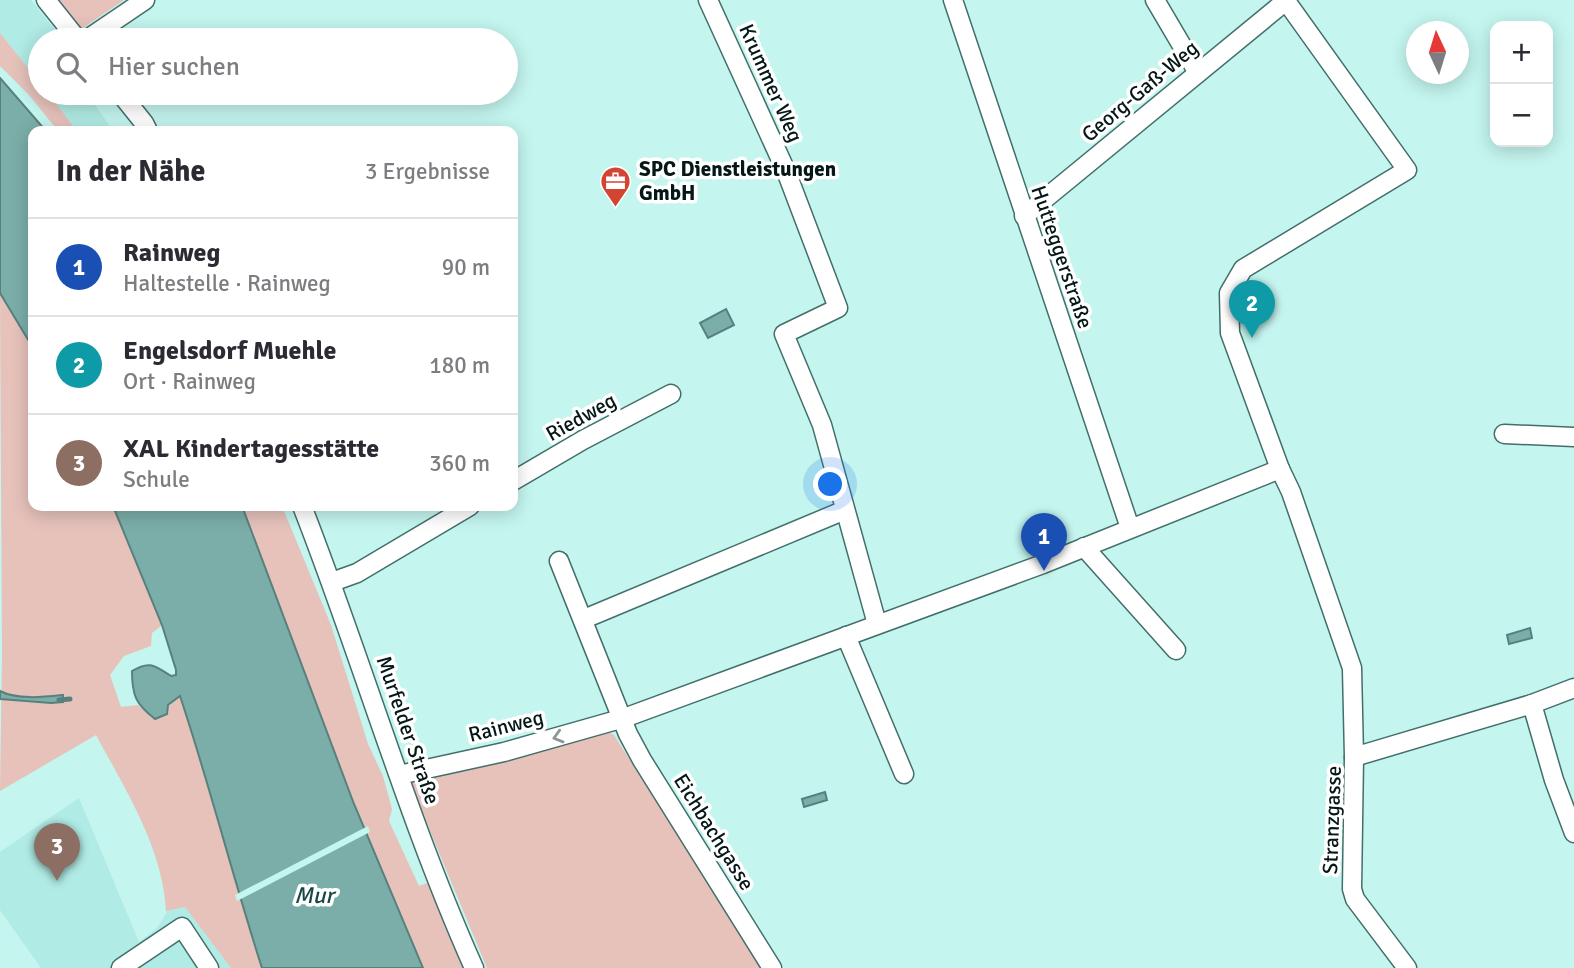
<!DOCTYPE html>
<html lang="de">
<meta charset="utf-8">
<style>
body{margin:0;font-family:Signika,sans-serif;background:#f2f2f3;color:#2b2b33}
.controls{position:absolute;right:21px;top:21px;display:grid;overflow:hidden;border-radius:14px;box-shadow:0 4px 18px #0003}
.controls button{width:63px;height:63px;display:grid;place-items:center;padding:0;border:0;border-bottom:2px solid #e1e1e2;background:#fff;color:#2b2b33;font:35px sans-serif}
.compass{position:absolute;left:1406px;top:21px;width:63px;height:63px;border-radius:50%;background:#fff;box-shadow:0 4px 18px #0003;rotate:356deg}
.you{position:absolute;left:831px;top:485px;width:24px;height:24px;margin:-18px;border:5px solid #fff;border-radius:50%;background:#1a73e8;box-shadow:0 0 0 10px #1a73e833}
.badge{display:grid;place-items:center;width:46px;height:46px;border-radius:50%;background:#0b8043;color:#fff;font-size:23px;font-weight:700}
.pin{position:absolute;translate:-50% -58px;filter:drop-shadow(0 2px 4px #0008)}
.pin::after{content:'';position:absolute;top:37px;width:24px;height:21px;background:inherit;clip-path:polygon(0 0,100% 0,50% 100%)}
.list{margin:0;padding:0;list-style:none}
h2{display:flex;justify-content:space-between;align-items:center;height:91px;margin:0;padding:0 28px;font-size:30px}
h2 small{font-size:23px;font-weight:400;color:#7c7c81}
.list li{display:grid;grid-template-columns:46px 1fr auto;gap:21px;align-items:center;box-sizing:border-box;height:98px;padding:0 28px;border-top:2px solid #e1e1e2}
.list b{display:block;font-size:26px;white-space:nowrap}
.list p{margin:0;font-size:23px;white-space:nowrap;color:#7c7c81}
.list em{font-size:23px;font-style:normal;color:#7c7c81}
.icon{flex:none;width:38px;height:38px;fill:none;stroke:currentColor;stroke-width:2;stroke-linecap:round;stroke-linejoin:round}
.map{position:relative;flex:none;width:1574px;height:968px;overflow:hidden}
.search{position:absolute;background:#fff;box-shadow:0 4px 18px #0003;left:28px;top:28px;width:490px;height:77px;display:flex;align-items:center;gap:18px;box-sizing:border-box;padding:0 24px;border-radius:38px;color:#7c7c81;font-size:26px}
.panel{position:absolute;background:#fff;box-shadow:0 4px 18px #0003;left:28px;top:126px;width:490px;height:385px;border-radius:14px}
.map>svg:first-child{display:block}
.built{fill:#b0ebe5}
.green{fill:#e6c2bb}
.water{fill:#7baea9;stroke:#58817d;stroke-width:2}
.pier{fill:#c4f5ef}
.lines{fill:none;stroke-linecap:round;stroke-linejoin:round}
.stream{stroke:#58817d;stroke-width:5}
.minor-casing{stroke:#426f6b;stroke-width:21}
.minor{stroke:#fff;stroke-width:18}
.oneway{stroke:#8e9796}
.labels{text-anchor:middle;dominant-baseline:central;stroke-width:7;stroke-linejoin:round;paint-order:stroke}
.street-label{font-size:21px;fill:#051716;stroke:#fff}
.poi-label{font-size:21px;font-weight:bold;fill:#051716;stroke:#fff;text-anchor:start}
.water-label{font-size:23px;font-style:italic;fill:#194844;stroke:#fff}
</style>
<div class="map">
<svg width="1574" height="968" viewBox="0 0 1574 968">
<rect width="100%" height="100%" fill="#c4f5ef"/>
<!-- built -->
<g class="built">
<polygon points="0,0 31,0 63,40 40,40 40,83 0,33"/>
<polygon points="48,93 87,93 113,131 77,131"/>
<polygon points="79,798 139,942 157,928 166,914 166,911 185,907 231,968 41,968 0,910 0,852"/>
</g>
<!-- green -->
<g class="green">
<polygon points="58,0 124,0 80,30"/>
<polygon points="0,33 40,83 40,93 48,93 77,131 58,131 29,95 0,66"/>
<path d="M 0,293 L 33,348 L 33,506 L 113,506 L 162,625 L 152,633 L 151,646 L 124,656 L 110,675 L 121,707 L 138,705 L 155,719 L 180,696 C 210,786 233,878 262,968 L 231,968 L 185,907 L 166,911 C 163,848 125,789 96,735 L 0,791 L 2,654 Z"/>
<polygon points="242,506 282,506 331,625 368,744 383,776 392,809 389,821 419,886 430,882 468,968 423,968 354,804"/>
<polygon points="608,732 614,735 763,968 487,968 410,783"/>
</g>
<!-- water -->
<g class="water">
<polygon points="0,78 46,131 33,131 33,348 0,293"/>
<polygon points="726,309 734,325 708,338 700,323"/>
<path d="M 113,506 L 242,506 L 354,804 L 423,968 L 262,968 C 233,878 210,786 180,696 L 168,705 L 167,714 L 155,719 C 136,704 132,696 132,671 C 150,660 155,666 171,676 L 176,675 L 176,670 L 162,625 Z"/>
<polygon points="1530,628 1532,638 1509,644 1507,635"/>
<path d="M 0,691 C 17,700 44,697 63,695 L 63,702 L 51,703 L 0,699 Z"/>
<polygon points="825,792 827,800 804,807 802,799"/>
</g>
<!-- pier -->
<polygon class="pier" points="368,826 370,832 237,901 235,895"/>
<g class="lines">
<!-- stream -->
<polyline class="stream" points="59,700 70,699"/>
<defs>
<g id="minor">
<polyline points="46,0 78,40"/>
<polyline points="708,0 786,171 838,308 784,334 822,425 877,624"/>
<polyline points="953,0 1130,528"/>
<polyline points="1155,0 1198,73"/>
<polyline points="1286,1 1407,170 1243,269 1229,293 1230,333 1280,469 1291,492 1352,668 1354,757 1352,889 1355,899 1407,968"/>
<polyline points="86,40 145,0"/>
<polyline points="120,93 144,123 148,131"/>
<polyline points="1024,216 1287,0"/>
<polyline points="1504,434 1574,437"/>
<polyline points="513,481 583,440 671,394"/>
<path d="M 302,506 C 362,659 407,818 474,968"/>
<polyline points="1084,547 1176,650"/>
<polyline points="559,561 628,734 642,760 772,968"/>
<polyline points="332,582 357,573 470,506"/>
<polyline points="584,619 845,510"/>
<polyline points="846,636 904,774"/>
<polyline points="1532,704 1554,780 1574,833"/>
<polyline points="1354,757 1532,704 1574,688"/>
<polyline points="399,775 504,752 624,718 1043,564 1280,469"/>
<polyline points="121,968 182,927 209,968"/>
</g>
</defs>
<!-- minor casing -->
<use href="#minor" class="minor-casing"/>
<!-- minor -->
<use href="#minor" class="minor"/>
</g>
<!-- one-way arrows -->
<defs><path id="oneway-chevron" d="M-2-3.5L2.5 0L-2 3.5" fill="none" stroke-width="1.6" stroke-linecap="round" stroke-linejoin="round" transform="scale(1.75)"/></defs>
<use class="oneway" href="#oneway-chevron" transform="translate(558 737) rotate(164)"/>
<!-- icons -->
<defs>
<symbol id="office-pin" viewBox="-11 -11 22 30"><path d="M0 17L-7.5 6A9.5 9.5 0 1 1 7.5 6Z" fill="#d24532" stroke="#fff"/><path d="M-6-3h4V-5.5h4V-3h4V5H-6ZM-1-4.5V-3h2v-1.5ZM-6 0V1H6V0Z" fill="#fff"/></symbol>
</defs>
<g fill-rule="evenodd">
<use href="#office-pin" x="598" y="164" width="35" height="47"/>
</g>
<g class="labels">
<!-- street labels -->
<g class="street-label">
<text transform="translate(771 83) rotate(66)">Krummer Weg</text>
<text transform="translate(1140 91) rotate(-40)">Georg-Gaß-Weg</text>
<text transform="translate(1062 257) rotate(71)">Hutteggerstraße</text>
<text transform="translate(581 417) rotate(-29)">Riedweg</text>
<text transform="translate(506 726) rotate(-14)">Rainweg</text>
<text transform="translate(408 730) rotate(71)">Murfelder Straße</text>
<text transform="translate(1332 820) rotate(-88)">Stranzgasse</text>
<text transform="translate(714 832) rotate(58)">Eichbachgasse</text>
</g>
<!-- poi labels -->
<g class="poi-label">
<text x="639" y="169">SPC Dienstleistungen<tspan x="639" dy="24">GmbH</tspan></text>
</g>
<!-- water labels -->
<g class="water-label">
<text x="314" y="895">Mur</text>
</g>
</g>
</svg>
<div class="controls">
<button>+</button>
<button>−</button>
</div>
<svg class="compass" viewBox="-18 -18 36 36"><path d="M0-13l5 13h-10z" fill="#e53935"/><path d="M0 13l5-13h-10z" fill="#7c7c81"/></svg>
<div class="you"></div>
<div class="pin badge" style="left:1044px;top:571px;background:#1a4fb4">1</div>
<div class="pin badge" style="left:1252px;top:338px;background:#0f9aa8">2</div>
<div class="pin badge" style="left:57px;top:881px;background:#8d6e63">3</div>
<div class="search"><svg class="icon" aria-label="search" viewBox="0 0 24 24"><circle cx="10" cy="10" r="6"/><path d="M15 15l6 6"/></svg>Hier suchen</div>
<section class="panel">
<h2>In der Nähe<small>3 Ergebnisse</small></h2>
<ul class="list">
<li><span class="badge" style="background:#1a4fb4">1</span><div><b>Rainweg</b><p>Haltestelle · Rainweg</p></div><em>90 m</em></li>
<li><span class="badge" style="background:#0f9aa8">2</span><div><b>Engelsdorf Muehle</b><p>Ort · Rainweg</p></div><em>180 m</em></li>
<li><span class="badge" style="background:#8d6e63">3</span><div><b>XAL Kindertagesstätte</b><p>Schule</p></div><em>360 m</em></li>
</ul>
</section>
</div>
